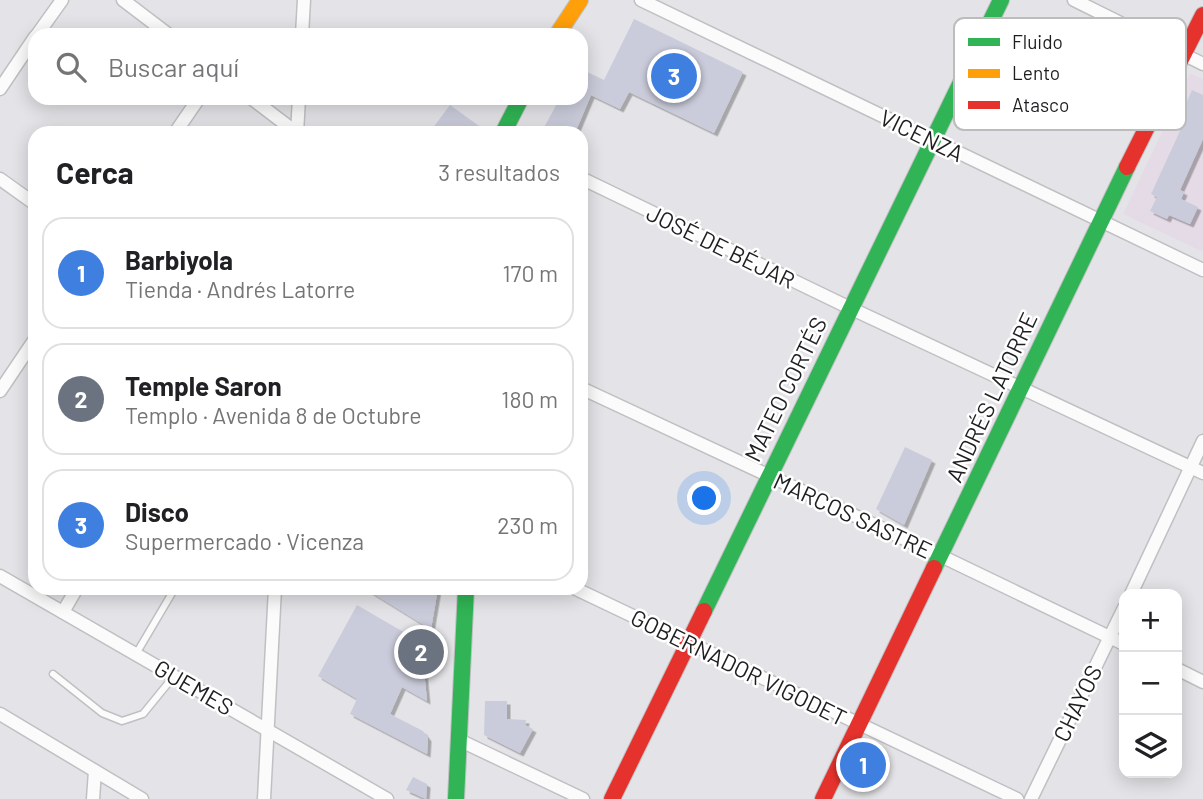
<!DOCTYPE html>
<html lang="es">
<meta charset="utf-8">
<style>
body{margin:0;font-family:Barlow,sans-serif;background:#f2f2f2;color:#202124}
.controls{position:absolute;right:21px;bottom:21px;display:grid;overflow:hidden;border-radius:14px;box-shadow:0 4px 18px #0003}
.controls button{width:63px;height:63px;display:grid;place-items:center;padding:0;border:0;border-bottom:2px solid #e0e0e0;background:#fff;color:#202124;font:35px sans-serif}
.you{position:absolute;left:705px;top:499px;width:24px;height:24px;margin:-18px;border:5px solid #fff;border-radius:50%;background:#1a73e8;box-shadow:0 0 0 10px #1a73e833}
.badge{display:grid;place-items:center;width:46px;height:46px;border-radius:50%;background:#0f766e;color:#fff;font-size:23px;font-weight:700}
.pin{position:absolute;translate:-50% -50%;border:4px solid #fff;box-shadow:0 2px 7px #0006}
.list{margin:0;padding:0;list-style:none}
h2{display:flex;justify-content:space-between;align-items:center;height:91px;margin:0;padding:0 28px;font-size:30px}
h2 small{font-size:23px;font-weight:400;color:#757577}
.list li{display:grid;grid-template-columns:46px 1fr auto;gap:21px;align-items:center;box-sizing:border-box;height:112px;margin:0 14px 14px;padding:0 14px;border:2px solid #e0e0e0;border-radius:21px}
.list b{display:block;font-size:26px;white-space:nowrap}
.list p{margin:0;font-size:23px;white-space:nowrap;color:#757577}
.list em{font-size:23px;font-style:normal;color:#757577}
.icon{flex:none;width:38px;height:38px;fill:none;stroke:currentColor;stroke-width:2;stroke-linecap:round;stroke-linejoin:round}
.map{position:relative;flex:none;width:1203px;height:799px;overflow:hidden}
.search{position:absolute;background:#fff;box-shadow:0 4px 18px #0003;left:28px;top:28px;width:560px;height:77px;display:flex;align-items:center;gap:18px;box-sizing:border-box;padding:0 24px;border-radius:21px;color:#757577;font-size:26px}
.panel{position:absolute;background:#fff;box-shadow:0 4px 18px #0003;left:28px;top:126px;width:560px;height:469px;border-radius:21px}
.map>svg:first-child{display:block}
.education{fill:#e5dbe6}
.building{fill:#caccdb;filter:url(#shadow)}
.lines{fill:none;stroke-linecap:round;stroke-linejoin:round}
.lane-casing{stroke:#c0c0c3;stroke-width:9}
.street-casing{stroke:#c0c0c3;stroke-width:15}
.fast-casing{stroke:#c0c0c3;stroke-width:18}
.slow-casing{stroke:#c0c0c3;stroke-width:18}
.jam-casing{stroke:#c0c0c3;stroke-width:18}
.lane{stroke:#fbfbfc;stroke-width:6}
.street{stroke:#fbfbfc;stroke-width:12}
.fast{stroke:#30b455;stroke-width:16}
.slow{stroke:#ff9f0a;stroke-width:16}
.jam{stroke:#e5322d;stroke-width:16}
.labels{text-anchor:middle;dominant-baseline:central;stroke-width:5;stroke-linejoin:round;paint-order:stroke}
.street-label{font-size:23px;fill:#1e1e20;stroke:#fff}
.key{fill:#fff;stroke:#bcbcbc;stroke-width:2}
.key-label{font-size:19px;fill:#1e1e20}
</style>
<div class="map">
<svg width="1203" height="799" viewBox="0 0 1203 799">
<defs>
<filter id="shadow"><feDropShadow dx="3.5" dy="3.5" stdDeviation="0" flood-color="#0004"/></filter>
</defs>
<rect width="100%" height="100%" fill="#e4e4e8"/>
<!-- education -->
<polygon class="education" points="1190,73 1203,79 1203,252 1123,214"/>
<!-- building -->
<g class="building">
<polygon points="634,19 743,72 714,133 629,92 620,109 591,95 575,133 541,133 560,98 581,98 581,69 604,80"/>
<polygon points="1192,90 1203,95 1203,139 1180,190 1184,192 1181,199 1198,207 1190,224 1169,215 1167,219 1150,211 1157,197 1151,194 1185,120 1180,117"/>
<polygon points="450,105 479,126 474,133 429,133"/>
<polygon points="905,447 932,460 904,525 876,509"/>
<polygon points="364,588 438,588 424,670 427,701 402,687 390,714 423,731 428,738 427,754 350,714 357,699 318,676 357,605 419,641 427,627"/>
<polygon points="485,701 507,701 507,719 526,720 525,725 533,729 520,753 484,735"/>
<polygon points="865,746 884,755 869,787 846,776 861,747"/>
<polygon points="413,777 427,784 426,799 406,790"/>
</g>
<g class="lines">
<defs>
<g id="lane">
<polyline points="136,654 175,588"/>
<polyline points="53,674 102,713 122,721 143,714 174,676"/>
</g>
<g id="street">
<polyline points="123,0 169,35"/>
<polyline points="641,0 1203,270"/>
<polyline points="1074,0 1203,64"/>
<polyline points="37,35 62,0"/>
<polyline points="302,35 304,0"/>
<polyline points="0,89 35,37"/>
<polyline points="251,98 297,133"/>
<polyline points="175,133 199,98"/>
<polyline points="297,133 299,98"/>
<polyline points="581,178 850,308 1203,473"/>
<polyline points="0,179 35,204"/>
<polyline points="581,388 941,556 1124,644"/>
<polyline points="0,391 35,339"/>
<polyline points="0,576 387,799"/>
<polyline points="574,588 1017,799"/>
<polyline points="1131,594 1203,441"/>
<polyline points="63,612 77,588"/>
<polyline points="1177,669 1203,682"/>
<polyline points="0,714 142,799"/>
<polyline points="459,740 583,799"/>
<polyline points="93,799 95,771"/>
<polyline points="264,799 275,588"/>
<polyline points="1031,799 1124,608"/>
</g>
<g id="fast">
<polyline points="503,133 521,98"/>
<polyline points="934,568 1127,167"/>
<polyline points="704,611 1001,0"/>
<polyline points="456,799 466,588"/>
</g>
<polyline id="slow" points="557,35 580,0"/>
<g id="jam">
<polyline points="1127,167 1203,15"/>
<polyline points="612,799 704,611"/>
<polyline points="823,799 934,568"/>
</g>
</defs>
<!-- lane casing -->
<use href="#lane" class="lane-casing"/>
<!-- street casing -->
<use href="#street" class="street-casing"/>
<!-- fast casing -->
<use href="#fast" class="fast-casing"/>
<!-- slow casing -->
<use href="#slow" class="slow-casing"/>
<!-- jam casing -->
<use href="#jam" class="jam-casing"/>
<!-- lane -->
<use href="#lane" class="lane"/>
<!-- street -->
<use href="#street" class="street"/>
<!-- fast -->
<use href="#fast" class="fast"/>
<!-- slow -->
<use href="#slow" class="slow"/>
<!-- jam -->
<use href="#jam" class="jam"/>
</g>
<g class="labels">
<!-- street labels -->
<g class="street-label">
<text transform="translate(922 135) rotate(26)">VICENZA</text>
<text transform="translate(721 246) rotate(26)">JOSÉ DE BÉJAR</text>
<text transform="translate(785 389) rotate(-64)">MATEO CORTÉS</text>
<text transform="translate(991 397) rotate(-65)">ANDRÉS LATORRE</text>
<text transform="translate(853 515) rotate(25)">MARCOS SASTRE</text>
<text transform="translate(739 667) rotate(26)">GOBERNADOR VIGODET</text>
<text transform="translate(194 687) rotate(30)">GUEMES</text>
<text transform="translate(1077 703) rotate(-64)">CHAYOS</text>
</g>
</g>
<!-- legend -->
<rect x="954" y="18" width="232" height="112" rx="10" class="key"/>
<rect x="968" y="38" width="32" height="8" fill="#30b455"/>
<rect x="968" y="69" width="32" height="9" fill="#ff9f0a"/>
<rect x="968" y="101" width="32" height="8" fill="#e5322d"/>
<g class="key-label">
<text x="1012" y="49">Fluido</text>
<text x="1012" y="80">Lento</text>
<text x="1012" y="112">Atasco</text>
</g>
</svg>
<div class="controls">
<button>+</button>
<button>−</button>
<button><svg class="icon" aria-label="layers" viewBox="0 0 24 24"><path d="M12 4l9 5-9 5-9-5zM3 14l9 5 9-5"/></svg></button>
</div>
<div class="you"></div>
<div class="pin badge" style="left:863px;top:765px;background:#3f7fe0">1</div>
<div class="pin badge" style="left:421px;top:652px;background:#6b7280">2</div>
<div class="pin badge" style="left:674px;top:76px;background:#3f7fe0">3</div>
<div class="search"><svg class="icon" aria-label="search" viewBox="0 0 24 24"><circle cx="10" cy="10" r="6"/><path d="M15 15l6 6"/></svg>Buscar aquí</div>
<section class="panel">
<h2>Cerca<small>3 resultados</small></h2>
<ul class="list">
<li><span class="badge" style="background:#3f7fe0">1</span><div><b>Barbiyola</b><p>Tienda · Andrés Latorre</p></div><em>170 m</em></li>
<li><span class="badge" style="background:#6b7280">2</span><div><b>Temple Saron</b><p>Templo · Avenida 8 de Octubre</p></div><em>180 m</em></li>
<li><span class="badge" style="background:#3f7fe0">3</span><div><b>Disco</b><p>Supermercado · Vicenza</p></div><em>230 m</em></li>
</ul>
</section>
</div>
